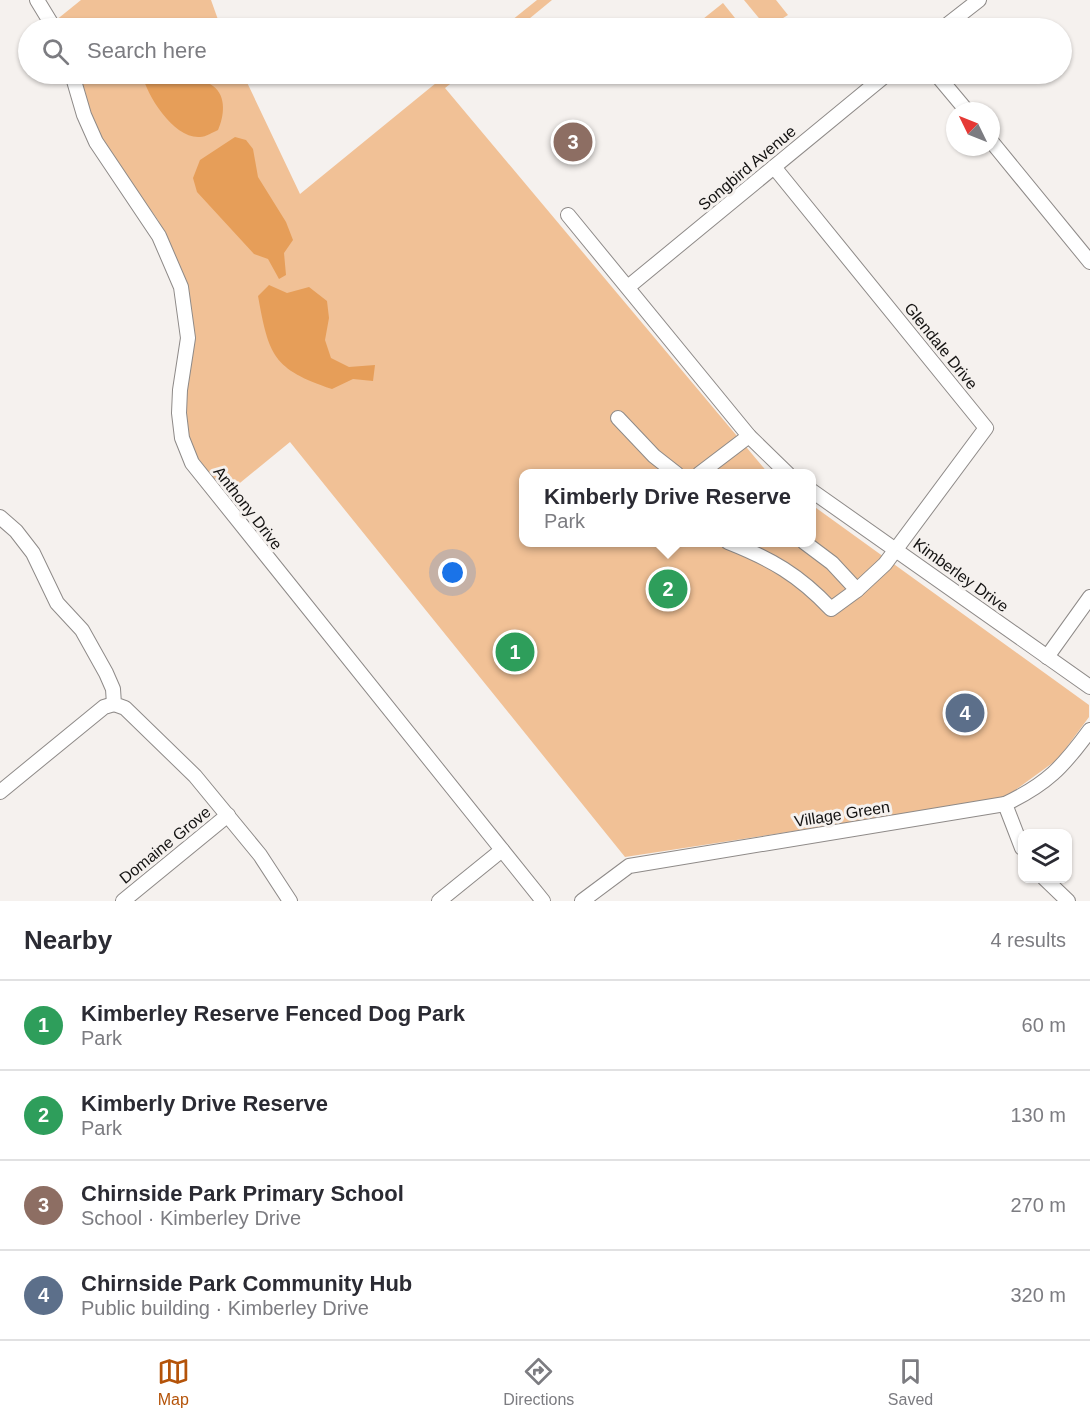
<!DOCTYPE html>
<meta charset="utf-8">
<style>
body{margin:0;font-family:Helvetica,sans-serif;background:#f7f7f7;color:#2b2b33}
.controls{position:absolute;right:18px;bottom:18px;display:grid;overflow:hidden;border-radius:12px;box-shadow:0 2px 4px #0004}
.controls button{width:54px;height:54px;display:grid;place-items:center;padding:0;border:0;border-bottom:2px solid #e1e1e2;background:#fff;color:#2b2b33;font:30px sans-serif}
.compass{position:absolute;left:946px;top:102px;width:54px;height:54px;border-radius:50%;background:#fff;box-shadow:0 2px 4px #0004;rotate:313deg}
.you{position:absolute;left:453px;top:573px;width:21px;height:21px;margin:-15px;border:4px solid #fff;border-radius:50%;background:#1a73e8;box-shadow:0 0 0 9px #1a73e833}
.badge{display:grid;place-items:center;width:39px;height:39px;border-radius:50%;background:#b45309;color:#fff;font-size:20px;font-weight:700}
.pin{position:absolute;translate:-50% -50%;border:3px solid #fff;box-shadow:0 2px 6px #0006}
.popup{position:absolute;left:519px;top:469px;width:297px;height:78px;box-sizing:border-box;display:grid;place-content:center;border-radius:12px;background:#fff;filter:drop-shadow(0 2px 4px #0005);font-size:20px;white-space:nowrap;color:#7c7c81}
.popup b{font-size:22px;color:#2b2b33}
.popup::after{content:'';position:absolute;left:50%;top:100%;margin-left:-12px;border:12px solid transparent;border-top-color:#fff}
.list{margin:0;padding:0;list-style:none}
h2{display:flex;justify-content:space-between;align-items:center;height:78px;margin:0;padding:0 24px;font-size:26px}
h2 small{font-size:20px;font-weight:400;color:#7c7c81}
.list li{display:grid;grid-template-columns:39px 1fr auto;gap:18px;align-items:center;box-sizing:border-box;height:90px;padding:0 24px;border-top:2px solid #e1e1e2}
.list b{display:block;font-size:22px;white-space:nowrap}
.list p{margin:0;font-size:20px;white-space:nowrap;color:#7c7c81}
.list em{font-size:20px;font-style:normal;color:#7c7c81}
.icon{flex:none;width:33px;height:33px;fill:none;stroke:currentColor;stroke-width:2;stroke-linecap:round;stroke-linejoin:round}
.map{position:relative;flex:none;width:1090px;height:901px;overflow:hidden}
.search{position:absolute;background:#fff;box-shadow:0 2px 4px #0004;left:18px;right:18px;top:18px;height:66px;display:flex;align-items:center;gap:15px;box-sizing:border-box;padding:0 21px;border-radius:33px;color:#7c7c81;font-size:22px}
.sheet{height:438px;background:#fff}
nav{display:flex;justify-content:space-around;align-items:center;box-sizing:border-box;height:84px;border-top:2px solid #e1e1e2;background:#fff;font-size:16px;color:#7c7c81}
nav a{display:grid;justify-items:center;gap:3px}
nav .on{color:#b45309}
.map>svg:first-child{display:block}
.green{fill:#f1c196}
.water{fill:#e69e59}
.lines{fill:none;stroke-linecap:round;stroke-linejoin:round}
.minor-casing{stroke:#8e8a88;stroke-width:16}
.minor{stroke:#fff;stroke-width:14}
.labels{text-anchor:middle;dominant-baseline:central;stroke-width:6;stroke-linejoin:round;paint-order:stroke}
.street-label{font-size:16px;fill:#141312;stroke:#f5f1ee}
</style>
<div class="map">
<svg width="1090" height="901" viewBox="0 0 1090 901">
<rect width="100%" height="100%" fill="#f5f1ee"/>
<!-- green -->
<g class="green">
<polygon points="81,0 211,0 221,28 59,28 55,21"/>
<polygon points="537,0 552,0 518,28 502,28"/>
<polygon points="744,0 776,0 788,15 767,28"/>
<polygon points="723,3 743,28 710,28 703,19"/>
<polygon points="79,74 243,74 300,194 447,74 463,74 445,88 768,473 524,474 524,542 812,542 812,505 1089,705 1089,717 1058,759 1003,799 625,857 290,442 224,496 199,462 187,435 183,275 158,220 105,148 83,95"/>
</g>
<!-- water -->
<g class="water">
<path d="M 142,74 L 200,74 C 203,81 207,82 213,86 C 227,96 224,117 218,130 C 213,132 206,137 200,137 C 174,139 147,96 142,74 Z"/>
<polygon points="235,137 246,140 253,149 258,177 286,222 293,240 284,253 286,275 279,279 268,259 254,254 197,192 193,178 200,160"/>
<path d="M 269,285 L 287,293 L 309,287 L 327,301 L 329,318 L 325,340 L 331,358 L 349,367 L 375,365 L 373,381 L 353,379 L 332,389 C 273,369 269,356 258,296 Z"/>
</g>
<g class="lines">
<defs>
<g id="minor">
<polyline points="37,0 54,28"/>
<polyline points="943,28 979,0"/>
<polyline points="72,74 84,115 96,142 159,236 181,287 188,338 180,390 179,413 182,438 192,463 543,901"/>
<polyline points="936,74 967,111"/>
<polyline points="991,141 1090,262"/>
<polyline points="774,167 986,428 885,564 857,590"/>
<polyline points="568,215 749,436 788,474"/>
<polyline points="628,287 887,74"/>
<polyline points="618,418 654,456 677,474"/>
<polyline points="699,474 749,436"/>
<polyline points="812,491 1090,687"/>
<polyline points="0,517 16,531 33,553 57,603 82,630 106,673 113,689 114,704 125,708 195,776 260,855 290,901"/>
<path d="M 728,542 C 771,559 799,575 831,609 L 857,590 L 832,563 L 804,542"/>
<polyline points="1047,657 1090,597"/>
<polyline points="0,792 104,707 114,704"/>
<polyline points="1005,804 1022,848"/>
<polyline points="1044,878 1068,901"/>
<polyline points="123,901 228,815"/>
<polyline points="439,901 502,850"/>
<path d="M 582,901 L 629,866 L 1005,804 C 1047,784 1063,767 1090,730"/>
</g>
</defs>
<!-- minor casing -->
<use href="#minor" class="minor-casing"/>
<!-- minor -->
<use href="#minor" class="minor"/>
</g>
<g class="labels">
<!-- street labels -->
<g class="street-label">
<text transform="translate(747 168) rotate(-40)">Songbird Avenue</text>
<text transform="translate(941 346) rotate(51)">Glendale Drive</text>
<text transform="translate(248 508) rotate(52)">Anthony Drive</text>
<text transform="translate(961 575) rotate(36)">Kimberley Drive</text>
<text transform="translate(842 814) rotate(-9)">Village Green</text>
<text transform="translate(165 845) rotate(-39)">Domaine Grove</text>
</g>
</g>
</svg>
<div class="controls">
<button><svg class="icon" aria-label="layers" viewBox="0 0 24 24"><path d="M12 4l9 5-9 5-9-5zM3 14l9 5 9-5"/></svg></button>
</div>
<svg class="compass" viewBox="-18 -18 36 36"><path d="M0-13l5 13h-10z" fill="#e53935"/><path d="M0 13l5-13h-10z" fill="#7c7c81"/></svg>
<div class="you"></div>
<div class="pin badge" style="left:515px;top:652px;background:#2e9e5b">1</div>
<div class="pin badge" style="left:668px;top:589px;background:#2e9e5b">2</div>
<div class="popup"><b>Kimberly Drive Reserve</b>Park</div>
<div class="pin badge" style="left:573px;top:142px;background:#8d6e63">3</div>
<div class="pin badge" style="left:965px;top:713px;background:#5c6f8a">4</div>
<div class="search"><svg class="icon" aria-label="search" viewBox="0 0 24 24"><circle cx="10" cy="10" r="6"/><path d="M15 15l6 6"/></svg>Search here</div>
</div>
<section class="sheet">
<h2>Nearby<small>4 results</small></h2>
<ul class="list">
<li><span class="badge" style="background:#2e9e5b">1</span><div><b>Kimberley Reserve Fenced Dog Park</b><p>Park</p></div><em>60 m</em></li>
<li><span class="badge" style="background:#2e9e5b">2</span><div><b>Kimberly Drive Reserve</b><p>Park</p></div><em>130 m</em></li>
<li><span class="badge" style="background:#8d6e63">3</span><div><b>Chirnside Park Primary School</b><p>School · Kimberley Drive</p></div><em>270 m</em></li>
<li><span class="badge" style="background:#5c6f8a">4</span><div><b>Chirnside Park Community Hub</b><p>Public building · Kimberley Drive</p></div><em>320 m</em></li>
</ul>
</section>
<nav>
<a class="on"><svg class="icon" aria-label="map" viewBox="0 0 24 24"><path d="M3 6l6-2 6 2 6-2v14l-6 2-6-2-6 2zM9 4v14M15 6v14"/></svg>Map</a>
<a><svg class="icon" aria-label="directions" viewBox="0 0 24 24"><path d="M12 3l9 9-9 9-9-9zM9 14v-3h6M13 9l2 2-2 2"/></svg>Directions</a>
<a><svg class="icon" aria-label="saved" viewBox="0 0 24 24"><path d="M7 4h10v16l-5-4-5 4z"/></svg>Saved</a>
</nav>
